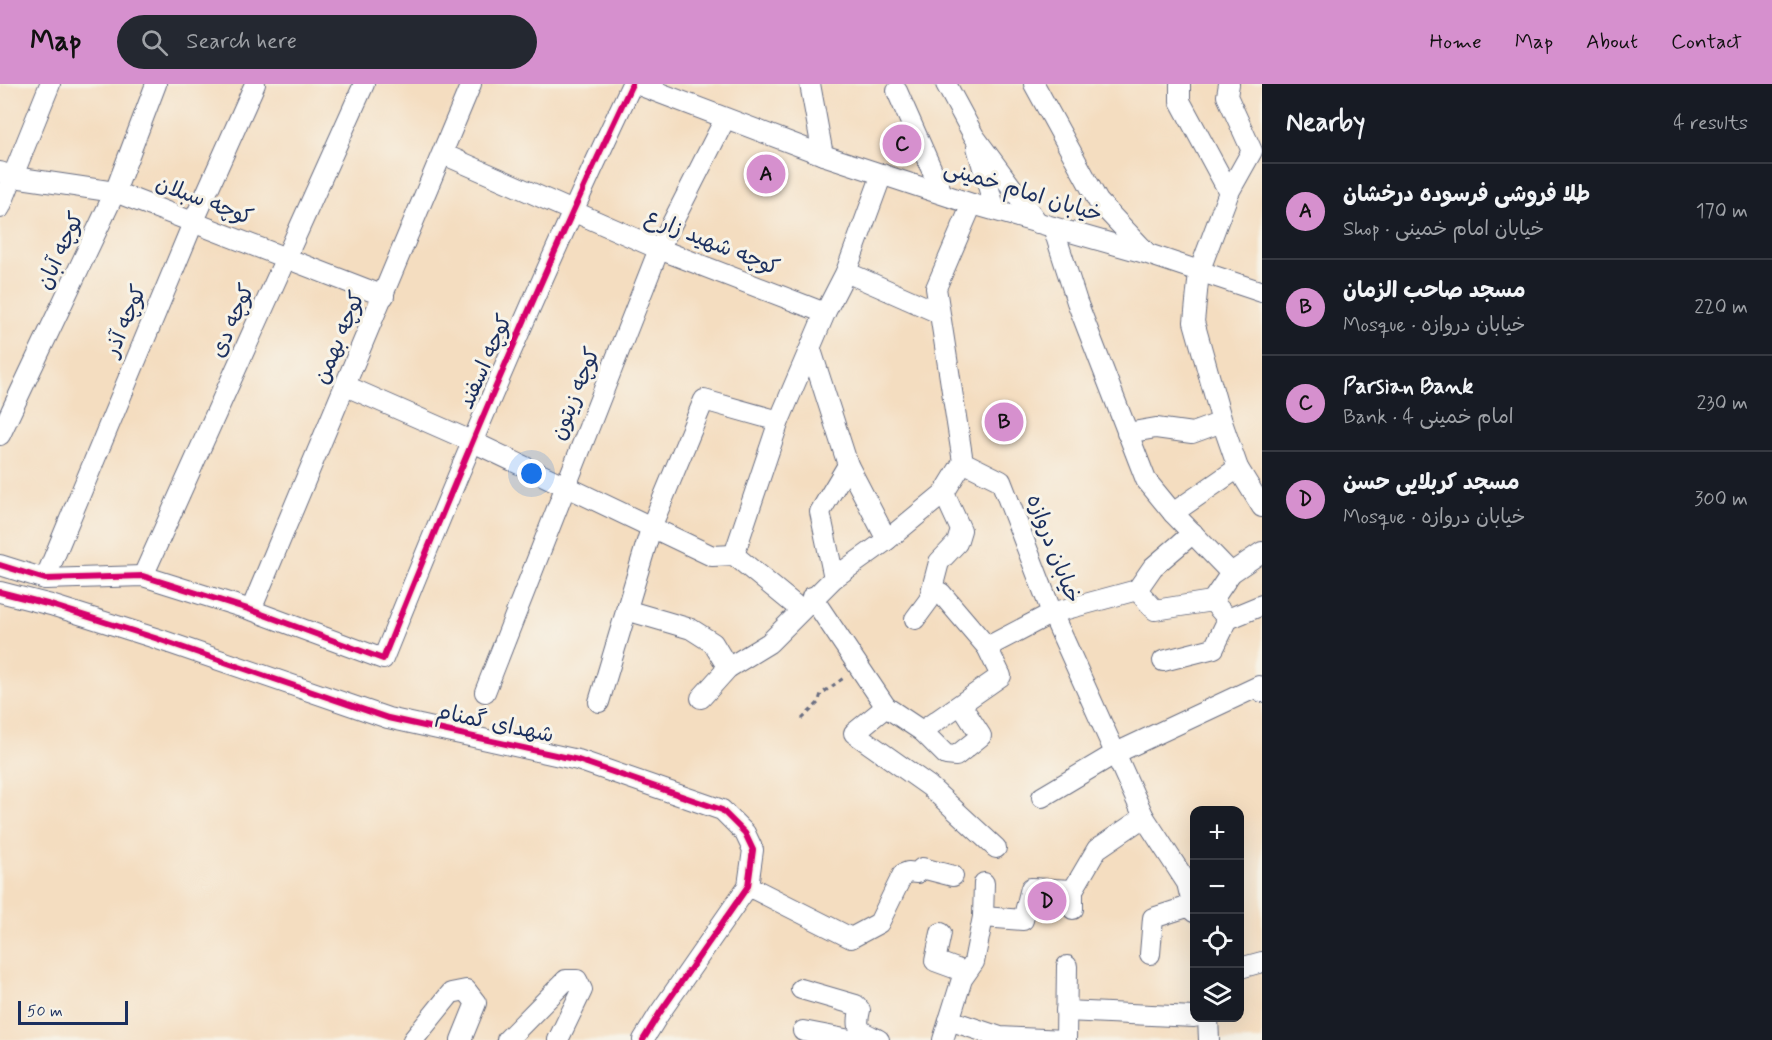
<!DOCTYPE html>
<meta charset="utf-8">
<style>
body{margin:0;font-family:Mynerve,"Playpen Sans Arabic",sans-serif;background:#242831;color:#f1f3f6}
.controls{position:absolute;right:18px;bottom:18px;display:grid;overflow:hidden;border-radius:12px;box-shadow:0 6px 24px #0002}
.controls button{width:54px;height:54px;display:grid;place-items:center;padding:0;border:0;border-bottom:2px solid #363941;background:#171b24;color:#f1f3f6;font:30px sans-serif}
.scale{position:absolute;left:18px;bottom:15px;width:110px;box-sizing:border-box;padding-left:6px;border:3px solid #1b2f5e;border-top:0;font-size:16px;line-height:21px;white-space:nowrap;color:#1b2f5e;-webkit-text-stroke:4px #f7f3e8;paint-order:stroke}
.you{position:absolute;left:532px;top:390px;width:21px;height:21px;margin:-15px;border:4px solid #fff;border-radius:50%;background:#1a73e8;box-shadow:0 0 0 9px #1a73e833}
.badge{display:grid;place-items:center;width:39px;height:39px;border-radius:50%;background:#d690ce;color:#111;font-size:20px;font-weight:700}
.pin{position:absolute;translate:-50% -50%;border:3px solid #fff;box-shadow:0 2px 6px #0006}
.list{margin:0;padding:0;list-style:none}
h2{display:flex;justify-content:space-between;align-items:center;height:78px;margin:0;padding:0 24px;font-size:26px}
h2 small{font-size:20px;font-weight:400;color:#9ea1a6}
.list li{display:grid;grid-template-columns:39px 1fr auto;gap:18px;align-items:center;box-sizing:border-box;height:96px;padding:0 24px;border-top:2px solid #363941}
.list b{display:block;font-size:22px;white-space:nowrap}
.list p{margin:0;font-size:20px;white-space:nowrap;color:#9ea1a6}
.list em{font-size:20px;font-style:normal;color:#9ea1a6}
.icon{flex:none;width:33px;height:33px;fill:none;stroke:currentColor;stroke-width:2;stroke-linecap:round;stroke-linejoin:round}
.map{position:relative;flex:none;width:1262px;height:956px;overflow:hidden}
header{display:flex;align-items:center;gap:36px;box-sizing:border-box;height:84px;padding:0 30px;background:#d690ce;color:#111}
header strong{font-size:28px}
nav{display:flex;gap:33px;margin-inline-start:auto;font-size:21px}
.search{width:420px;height:54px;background:#242831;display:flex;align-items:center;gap:15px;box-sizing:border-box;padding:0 21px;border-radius:33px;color:#9ea1a6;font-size:22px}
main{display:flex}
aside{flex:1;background:#171b24}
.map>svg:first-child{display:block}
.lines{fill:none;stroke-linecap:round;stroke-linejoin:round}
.minor-casing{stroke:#676c80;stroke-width:22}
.path{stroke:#676c80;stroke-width:3;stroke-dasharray:4.5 4.5;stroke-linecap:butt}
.minor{stroke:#fff;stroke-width:20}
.cycleway-casing{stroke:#f7f3e8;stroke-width:10}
.cycleway{stroke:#d6006c;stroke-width:6}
.labels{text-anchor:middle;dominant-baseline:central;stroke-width:6;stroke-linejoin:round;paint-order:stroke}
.street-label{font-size:22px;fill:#1b2f5e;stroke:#f7f3e8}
</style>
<header>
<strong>Map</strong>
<div class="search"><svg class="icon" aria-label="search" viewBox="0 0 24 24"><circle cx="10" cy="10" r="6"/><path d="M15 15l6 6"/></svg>Search here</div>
<nav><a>Home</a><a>Map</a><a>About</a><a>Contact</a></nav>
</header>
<main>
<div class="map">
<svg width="1262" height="956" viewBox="0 0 1262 956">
<rect width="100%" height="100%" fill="#f7f3e8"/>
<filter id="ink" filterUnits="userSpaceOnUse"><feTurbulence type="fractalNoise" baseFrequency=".0167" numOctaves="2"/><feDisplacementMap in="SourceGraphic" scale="12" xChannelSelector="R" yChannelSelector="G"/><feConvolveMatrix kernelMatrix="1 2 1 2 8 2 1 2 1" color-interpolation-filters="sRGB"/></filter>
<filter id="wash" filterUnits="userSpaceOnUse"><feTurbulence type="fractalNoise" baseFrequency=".008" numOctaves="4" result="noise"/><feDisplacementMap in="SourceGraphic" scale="24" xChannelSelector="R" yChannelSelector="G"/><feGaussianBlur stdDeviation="1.35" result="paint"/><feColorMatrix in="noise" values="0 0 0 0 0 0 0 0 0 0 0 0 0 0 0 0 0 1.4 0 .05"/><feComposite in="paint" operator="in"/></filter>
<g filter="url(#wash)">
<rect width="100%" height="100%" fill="#f4ddc0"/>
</g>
<g filter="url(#ink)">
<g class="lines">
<defs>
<g id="minor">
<polyline points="636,0 823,71 972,120 1148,170 1262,208"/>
<polyline points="810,0 823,71"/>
<polyline points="946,0 974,52 1038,139"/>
<polyline points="1034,0 1098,117 1147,169"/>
<polyline points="1180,0 1180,17 1229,108 1199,188 1194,238 1222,338 1238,384 1262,423"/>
<polyline points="897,7 942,109"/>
<polyline points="977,63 995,126"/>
<polyline points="443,70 659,165 825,229 846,188 882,90"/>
<polyline points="0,88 14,93 115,108 384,212"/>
<polyline points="1229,108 1252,67 1227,12 1229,0"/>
<polyline points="972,120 936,204 963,378 1001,397 1052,529 1144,733 1187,799 1194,828"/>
<polyline points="0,124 50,0"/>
<polyline points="1053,143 1077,218 1146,396 1173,429 1231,489"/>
<polyline points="846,188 939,229"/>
<polyline points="811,266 848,381 887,456"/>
<polyline points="346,302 471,357 712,472 734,471 801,526"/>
<polyline points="1127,349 1156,344 1192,349 1222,338"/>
<polyline points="0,351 115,108 156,0"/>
<polyline points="1173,429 1238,384"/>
<polyline points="734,471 779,337 825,229"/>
<path d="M 0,481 L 45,495 L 143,492 L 251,526 L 383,575 C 461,381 542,189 632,0"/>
<polyline points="143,492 364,0"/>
<polyline points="834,494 820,428 848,381"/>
<polyline points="45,495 193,139 255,0"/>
<polyline points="1137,506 1153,483 1193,449"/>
<polyline points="0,508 51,521 155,554 388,634 578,676 722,726 745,749 753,766 748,802 659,930 643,956"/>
<polyline points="812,513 886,623 922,647 1001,592 987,563 941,509 932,506"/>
<polyline points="1212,517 1231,489 1262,468"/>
<polyline points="251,526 471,0"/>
<polyline points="626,526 691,545 713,559 728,584"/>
<polyline points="915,535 929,516 939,478 957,459 961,446 944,409"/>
<polyline points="987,563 1052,529 1137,506 1155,526 1212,517 1228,535 1262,521"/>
<polyline points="1163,577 1214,564 1228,535"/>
<polyline points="485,608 659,165 725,35"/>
<polyline points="701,614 728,584 769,559 834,494 887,456 944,409 963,378"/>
<polyline points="599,618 652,441 704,316 779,337"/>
<polyline points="886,623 854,649 929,702 996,764"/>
<polyline points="922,647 946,671 956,672 981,652 961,621"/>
<polyline points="1042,713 1116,669 1259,602 1262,608"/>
<polyline points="748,802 851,854 879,839 903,790 908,788 917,789 922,784 953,792"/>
<polyline points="1073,825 1073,806 1097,765 1144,733"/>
<polyline points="983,833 1023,836 1031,804 1073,806"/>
<polyline points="941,849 935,877 965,888"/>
<polyline points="1150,870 1153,834 1193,821"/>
<polyline points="1240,884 1262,878"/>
<path d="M 801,905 L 856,921 L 860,926 C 855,948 861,947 879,956"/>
<polyline points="1066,927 1194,933"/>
<polyline points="1208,934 1209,956"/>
<polyline points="949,936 1000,953 1066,956"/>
<polyline points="803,947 850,956 856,955 862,948"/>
<polyline points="413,956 451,909 466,906 476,919 461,956"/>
<polyline points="507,956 566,896 577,896 582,906 558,956"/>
<polyline points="943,956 962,895 974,878 983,833 984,799"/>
<polyline points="1066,956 1067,882"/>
</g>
</defs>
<!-- minor casing -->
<use href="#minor" class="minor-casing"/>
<!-- path -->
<polyline class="path" points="802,635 818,619 821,610 845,593"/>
<!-- minor -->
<use href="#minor" class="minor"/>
<defs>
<g id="cycleway">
<path d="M 0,481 L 45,495 L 143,492 L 251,526 L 383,575 C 461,381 542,189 632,0"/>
<polyline points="0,508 51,521 155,554 388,634 578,676 722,726 745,749 753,766 748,802 659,930 643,956"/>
</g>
</defs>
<!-- cycleway casing -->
<use href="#cycleway" class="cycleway-casing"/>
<!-- cycleway -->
<use href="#cycleway" class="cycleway"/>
</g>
</g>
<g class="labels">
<!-- street labels -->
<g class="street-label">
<text transform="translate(1023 108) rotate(17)">خیابان امام خمینی</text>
<text transform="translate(204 117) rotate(21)">کوچه سبلان</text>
<text transform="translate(712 159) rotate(22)">کوچه شهید زارع</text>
<text transform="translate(61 167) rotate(-65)">کوچه آبان</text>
<text transform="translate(126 237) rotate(-67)">کوچه آذر</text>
<text transform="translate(233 237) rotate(-66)">کوچه دی</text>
<text transform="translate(340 254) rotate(-67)">کوچه بهمن</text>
<text transform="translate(486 278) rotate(-66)">کوچه اسفند</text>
<text transform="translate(576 310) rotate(-68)">کوچه زیتون</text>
<text transform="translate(1053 465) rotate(69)">خیابان دروازه</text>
<text transform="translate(495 640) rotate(12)">شهدای گمنام</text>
</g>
</g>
</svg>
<div class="controls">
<button>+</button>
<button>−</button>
<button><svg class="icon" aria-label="locate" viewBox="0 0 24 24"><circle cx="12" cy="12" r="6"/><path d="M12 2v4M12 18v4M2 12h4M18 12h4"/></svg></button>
<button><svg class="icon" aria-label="layers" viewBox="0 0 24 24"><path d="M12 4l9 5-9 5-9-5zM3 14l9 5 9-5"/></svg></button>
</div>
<div class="scale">50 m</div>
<div class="you"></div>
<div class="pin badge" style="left:766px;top:90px">A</div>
<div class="pin badge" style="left:1004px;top:338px">B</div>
<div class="pin badge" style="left:902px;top:60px">C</div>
<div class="pin badge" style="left:1047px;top:817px">D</div>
</div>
<aside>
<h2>Nearby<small>4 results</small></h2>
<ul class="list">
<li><span class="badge">A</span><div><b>طلا فروشی فرسوده درخشان</b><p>Shop · خیابان امام خمینی</p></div><em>170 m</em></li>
<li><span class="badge">B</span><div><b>مسجد صاحب الزمان</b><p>Mosque · خیابان دروازه</p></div><em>220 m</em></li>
<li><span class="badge">C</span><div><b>Parsian Bank</b><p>Bank · امام خمینی 4</p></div><em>230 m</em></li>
<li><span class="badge">D</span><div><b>مسجد کربلایی حسن</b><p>Mosque · خیابان دروازه</p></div><em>300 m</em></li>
</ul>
</aside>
</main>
